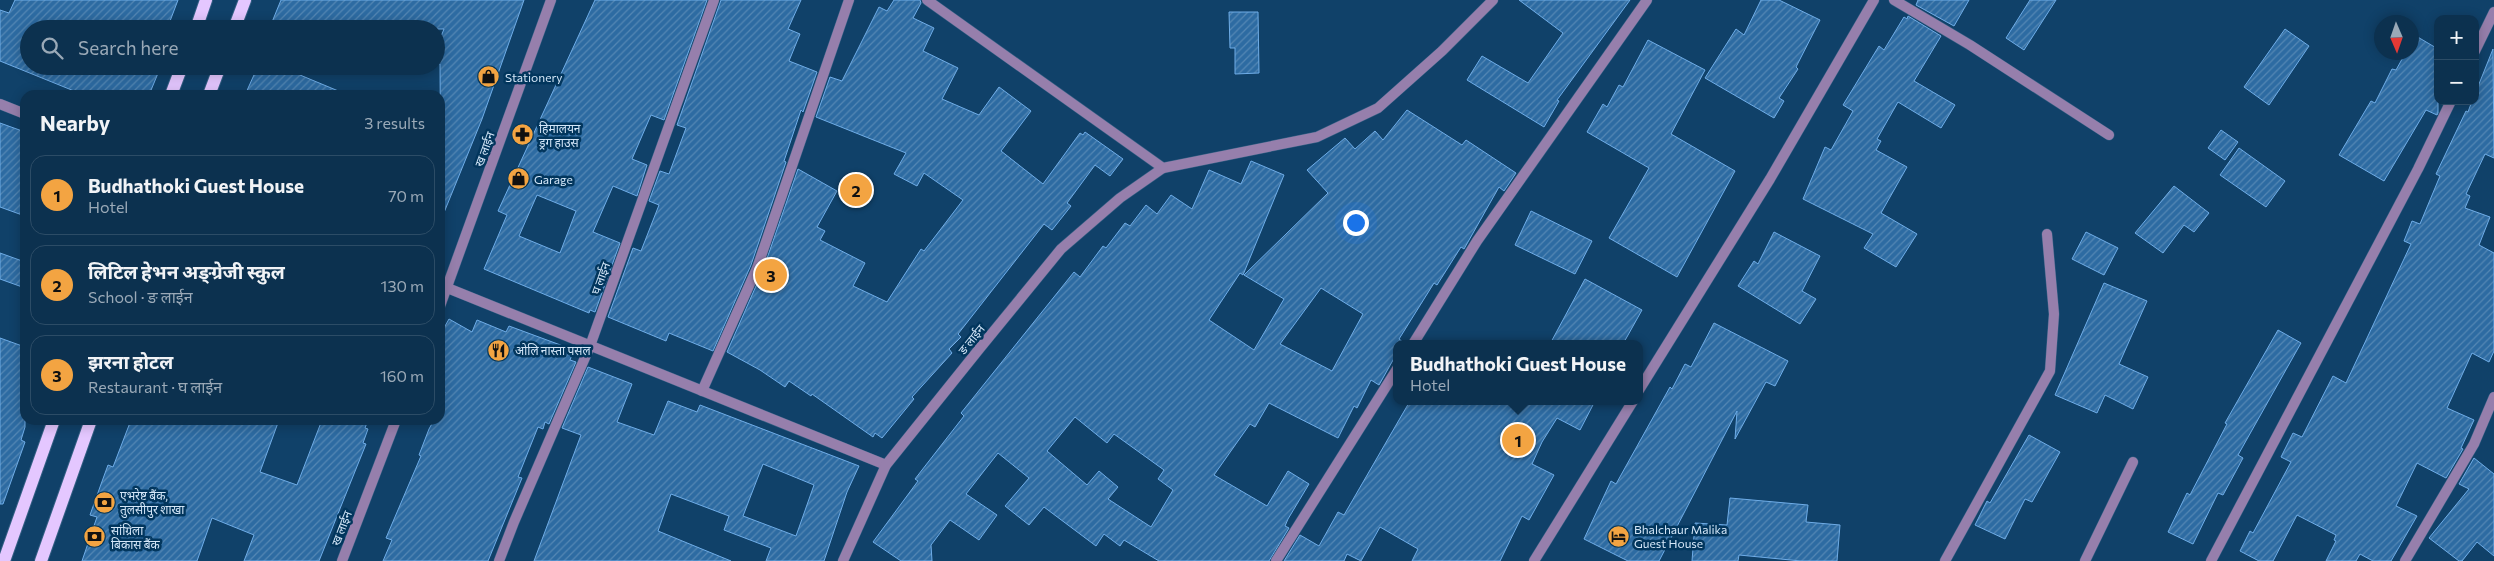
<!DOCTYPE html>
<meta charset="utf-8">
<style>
body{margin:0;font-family:Commissioner,"Noto Sans Devanagari",sans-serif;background:#1a3d59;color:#f1f3f6}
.controls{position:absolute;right:15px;top:15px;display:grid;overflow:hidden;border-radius:10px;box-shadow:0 2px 12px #0003}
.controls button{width:45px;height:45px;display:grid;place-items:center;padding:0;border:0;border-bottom:1px solid #2c4c66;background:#0c314f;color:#f1f3f6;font:25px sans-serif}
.compass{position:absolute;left:2374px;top:15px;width:45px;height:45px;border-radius:50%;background:#0c314f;box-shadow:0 2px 12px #0003;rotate:178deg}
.you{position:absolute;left:1355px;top:222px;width:18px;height:18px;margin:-12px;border:4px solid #fff;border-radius:50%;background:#1a73e8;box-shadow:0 0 0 8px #1a73e833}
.badge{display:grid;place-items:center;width:32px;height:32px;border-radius:50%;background:#f3a442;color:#111;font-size:16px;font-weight:700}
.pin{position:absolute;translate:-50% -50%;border:2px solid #fff;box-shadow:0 1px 5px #0006}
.popup{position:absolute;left:1393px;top:340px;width:250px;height:65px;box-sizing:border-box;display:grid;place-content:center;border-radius:10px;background:#0c314f;filter:drop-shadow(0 1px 4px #0005);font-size:16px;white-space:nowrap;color:#9aa9b7}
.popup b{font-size:19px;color:#f1f3f6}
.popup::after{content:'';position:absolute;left:50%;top:100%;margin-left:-10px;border:10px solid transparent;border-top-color:#0c314f}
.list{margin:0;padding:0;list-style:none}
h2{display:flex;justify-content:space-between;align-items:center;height:65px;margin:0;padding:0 20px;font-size:21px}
h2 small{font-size:16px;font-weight:400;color:#9aa9b7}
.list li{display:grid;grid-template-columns:32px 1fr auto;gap:15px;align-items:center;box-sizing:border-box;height:80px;margin:0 10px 10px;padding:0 10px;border:1px solid #2c4c66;border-radius:15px}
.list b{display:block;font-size:19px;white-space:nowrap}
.list p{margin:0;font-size:16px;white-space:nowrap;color:#9aa9b7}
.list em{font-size:16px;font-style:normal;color:#9aa9b7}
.icon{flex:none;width:28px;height:28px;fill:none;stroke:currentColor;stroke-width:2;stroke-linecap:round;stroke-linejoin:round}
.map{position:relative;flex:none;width:2494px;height:561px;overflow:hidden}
.search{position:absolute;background:#0c314f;box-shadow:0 2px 12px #0003;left:20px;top:20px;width:425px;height:55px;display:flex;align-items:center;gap:12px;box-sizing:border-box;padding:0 18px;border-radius:28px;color:#9aa9b7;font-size:19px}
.panel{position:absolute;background:#0c314f;box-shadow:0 2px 12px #0003;left:20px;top:90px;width:425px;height:335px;border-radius:15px}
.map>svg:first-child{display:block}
.building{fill:url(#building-hatch);stroke:#6fade8;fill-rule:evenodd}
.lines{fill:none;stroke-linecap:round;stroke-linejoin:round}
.service-casing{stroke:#335f83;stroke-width:11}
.minor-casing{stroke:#335f83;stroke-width:11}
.primary-casing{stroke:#335f83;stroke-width:14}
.service{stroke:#967fac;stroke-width:10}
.minor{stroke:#967fac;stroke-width:10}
.primary{stroke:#e4c7ff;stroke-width:12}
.labels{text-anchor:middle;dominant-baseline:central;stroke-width:5;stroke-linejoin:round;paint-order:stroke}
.poi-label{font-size:12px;fill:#d3e6f8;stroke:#02365d;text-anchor:start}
.street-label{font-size:12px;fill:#d3e6f8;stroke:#02365d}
</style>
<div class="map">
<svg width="2494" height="561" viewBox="0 0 2494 561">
<defs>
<pattern id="building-hatch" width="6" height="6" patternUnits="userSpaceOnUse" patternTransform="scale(1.25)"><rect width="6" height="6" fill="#2d6ba2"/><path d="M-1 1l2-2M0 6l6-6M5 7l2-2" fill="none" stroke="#5487b4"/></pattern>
</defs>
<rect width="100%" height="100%" fill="#104169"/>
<!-- building -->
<g class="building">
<polygon points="15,0 178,0 167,29 29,29 29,66 161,66 149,95 84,95 0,61 0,10 9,13"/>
<polygon points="281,0 524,0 482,119 441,220 440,64 436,63 436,49 444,29 275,29 270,27"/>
<path d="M 595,0 L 707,0 L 664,120 L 651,115 L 632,159 L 647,165 L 637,196 L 613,186 L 593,232 L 620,243 L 595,312 L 590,310 L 589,313 L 484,269 L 507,215 L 498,211 ZM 537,195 L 576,211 L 560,253 L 519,236 Z"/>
<polygon points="721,0 801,0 788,29 800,34 789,61 817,72 803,112 801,110 784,161 786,162 751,265 713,351 669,333 666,341 608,317 633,248 641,251 659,205 649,201 660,171 669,174 686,128 677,125"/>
<polygon points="894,0 920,0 921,3 913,18 934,28 923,51 958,68 942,99 979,115 999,87 1031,111 1001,151 1043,184 1080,133 1083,135 1085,132 1123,159 1110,176 1095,165 1067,203 1071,206 1052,230 1044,224 958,334 961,337 949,349 952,353 912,397 914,399 882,438 875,433 873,437 812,394 811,396 789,381 785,387 760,370 727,352 763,270 798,169 837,191 817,227 825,231 820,240 865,263 853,286 887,302 921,249 924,251 963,200 924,173 917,186 894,174 906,153 816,117 830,77 842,81 879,7 887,11"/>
<polygon points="1519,0 1630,0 1557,100 1559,101 1544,127 1467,80 1482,56 1528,83 1563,33"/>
<polygon points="1761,0 1779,0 1820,20 1796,67 1798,69 1779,98 1784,101 1774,118 1705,78 1736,29 1744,35"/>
<polygon points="1918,0 1969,0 1954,26 1916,5"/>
<polygon points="2030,0 2056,0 2024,50 2006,38"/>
<polygon points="1229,12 1258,12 1259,73 1235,74 1235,48 1230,48"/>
<polygon points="1908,16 1941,36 1914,81 1955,105 1941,128 1898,102 1877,139 1881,141 1876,150 1907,167 1881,213 1917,234 1896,267 1864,248 1873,234 1803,199 1825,147 1831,150 1853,111 1843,105 1879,46 1884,50 1904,17 1907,19"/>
<polygon points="2285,29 2309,46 2269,105 2244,87"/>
<polygon points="2416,36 2438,49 2438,113 2437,115 2426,110 2384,181 2339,155 2371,101 2375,103 2392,69 2396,70 2406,52 2412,52 2412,43"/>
<polygon points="1648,40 1705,70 1671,134 1735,171 1677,277 1609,238 1649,168 1587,132 1603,104 1607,107 1619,85 1623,87"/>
<polygon points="2493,49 2494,158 2485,154 2466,194 2470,196 2465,208 2490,217 2479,245 2494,253 2494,351 2489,362 2472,353 2447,408 2474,420 2461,448 2463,449 2446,478 2417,463 2396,506 2417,516 2391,561 2373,561 2360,554 2356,561 2326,561 2336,541 2334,540 2336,535 2297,515 2273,561 2259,561 2240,551 2250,531 2253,533 2291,462 2281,457 2293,433 2302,437 2333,376 2346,383 2411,244 2404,241 2412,221 2420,224 2440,176 2436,174 2466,111 2468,112 2472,101 2475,101 2475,94"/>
<polygon points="258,66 304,66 300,75 348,95 245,95"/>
<path d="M 1407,110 L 1462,145 L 1466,140 L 1516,173 L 1504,191 L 1499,187 L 1464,249 L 1461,247 L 1437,285 L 1434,283 L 1399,339 L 1403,342 L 1397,344 L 1397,353 L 1379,385 L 1371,380 L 1357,408 L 1354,406 L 1338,438 L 1269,403 L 1255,427 L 1250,424 L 1214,475 L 1267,506 L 1288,471 L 1309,484 L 1288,519 L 1285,526 L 1289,528 L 1269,561 L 1159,561 L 1124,540 L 1120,546 L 1104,534 L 1096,546 L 1044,507 L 1029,525 L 1005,506 L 1029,478 L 998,453 L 966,494 L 997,515 L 979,540 L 950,520 L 931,545 L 932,561 L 901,561 L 873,542 L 918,481 L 915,479 L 964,416 L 961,413 L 1074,272 L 1080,277 L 1103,246 L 1106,248 L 1125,223 L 1130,226 L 1146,205 L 1157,214 L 1171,195 L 1192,209 L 1209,170 L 1241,184 L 1251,161 L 1284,175 L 1243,275 L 1240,273 L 1209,320 L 1254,350 L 1284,299 L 1244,275 L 1328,193 L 1307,170 L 1345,138 L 1355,149 L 1375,131 L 1383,140 ZM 1321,288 L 1363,314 L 1332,371 L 1280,344 ZM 1075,417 L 1107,443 L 1114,434 L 1164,470 L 1158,479 L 1173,490 L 1151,527 L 1108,499 L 1118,487 L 1099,471 L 1087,485 L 1047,451 Z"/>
<polygon points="0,123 25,132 25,216 0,207"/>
<polygon points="2221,130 2238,142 2225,160 2208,148"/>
<polygon points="2239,148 2285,181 2266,207 2220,175"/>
<polygon points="2174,186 2209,213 2194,232 2184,225 2163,253 2135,233"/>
<polygon points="1531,211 1592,241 1575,274 1515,245"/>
<polygon points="1774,232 1820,256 1802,291 1816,299 1800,324 1738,286 1754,261 1758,264"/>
<polygon points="2086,232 2118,248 2104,275 2072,259"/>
<polygon points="0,253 25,262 25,288 0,279"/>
<polygon points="1585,279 1642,310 1623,344 1550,344"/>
<polygon points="2104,283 2147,301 2119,364 2148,377 2133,409 2105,395 2097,413 2055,395"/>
<polygon points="449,319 472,332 477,320 506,332 509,326 574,350 570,360 576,362 549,424 545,422 543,429 538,427 518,477 522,478 488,561 383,561 392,540 386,538 421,456 419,455 429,429 434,420 440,420 440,404 445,392 440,389 440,335"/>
<polygon points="1714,323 1788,361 1775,386 1766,382 1735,439 1737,411 1659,561 1628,561 1584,539 1611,481 1616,484 1670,387 1672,389 1685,364 1691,367"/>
<polygon points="2278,330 2301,343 2238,455 2243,458 2223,495 2218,493 2193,544 2168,532 2187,493 2190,495 2227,424 2225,423"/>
<polygon points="0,338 25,347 25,427 21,440 25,442 3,504 0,504"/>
<path d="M 588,367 L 632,384 L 617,422 L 654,435 L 668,401 L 697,412 L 700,405 L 859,466 L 847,492 L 824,561 L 766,561 L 771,548 L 724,530 L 729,516 L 671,494 L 658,531 L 731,561 L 534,561 L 581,435 L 562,428 ZM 763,464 L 814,485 L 796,536 L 743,516 Z"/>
<polygon points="1410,401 1595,401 1580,430 1557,418 1542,442 1532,464 1554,475 1529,520 1522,516 1500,561 1412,561 1418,549 1380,527 1361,561 1347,554 1344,561 1284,561 1300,535 1319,546 1338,512 1344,515"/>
<polygon points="131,420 279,420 260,472 297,485 322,420 368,420 365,428 368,429 363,443 366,444 319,561 244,561 254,535 212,518 197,561 82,561 97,517 90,515 100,487 108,465 113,467"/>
<polygon points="2029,435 2060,452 2032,502 2025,499 2005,539 1975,525 1987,501 1990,503"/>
<polygon points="2474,458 2494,474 2494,556 2477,542 2462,561 2459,561 2429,538 2469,489 2459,484"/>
<polygon points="1730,498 1808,505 1806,522 1840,525 1837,561 1801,561 1739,555 1738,561 1692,561 1695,523 1727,525"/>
</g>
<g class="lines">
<defs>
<g id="service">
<polyline points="1894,0 1970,45 2109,135"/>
<polyline points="1945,561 2050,371 2054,314 2047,234"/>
<polyline points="2085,561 2133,462"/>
<polyline points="2405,561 2474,444 2494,397"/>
</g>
<g id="minor">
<polyline points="927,0 1163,168 1317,137 1378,108 1442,51 1493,0"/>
<polyline points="2475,51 2494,12"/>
<polyline points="0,104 25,114"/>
<polyline points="440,285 886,465"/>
<polyline points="440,306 551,0"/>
<polyline points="1413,344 1477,241 1647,0"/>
<polyline points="1639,390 1770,179 1874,0"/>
<polyline points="702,391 757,268 849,0"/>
<polyline points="342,561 396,420"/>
<polyline points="499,561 514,522 590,346 714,0"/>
<polyline points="843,561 886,465 980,348 1061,249 1120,198 1163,168"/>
<polyline points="1276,561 1397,369"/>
<polyline points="1534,561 1633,401"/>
<polyline points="2211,561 2418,169 2451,101"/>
</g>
<g id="primary">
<polyline points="196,29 206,0"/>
<polyline points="234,29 245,0"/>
<polyline points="171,95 182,66"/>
<polyline points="209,95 220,66"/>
<polyline points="4,561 54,420"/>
<polyline points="41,561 91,420"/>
</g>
</defs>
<!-- service casing -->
<use href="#service" class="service-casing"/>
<!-- minor casing -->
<use href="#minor" class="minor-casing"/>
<!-- primary casing -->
<use href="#primary" class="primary-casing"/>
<!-- service -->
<use href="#service" class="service"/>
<!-- minor -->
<use href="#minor" class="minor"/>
<!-- primary -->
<use href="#primary" class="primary"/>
</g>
<!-- icons -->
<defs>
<symbol id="shop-disc" viewBox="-11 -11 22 22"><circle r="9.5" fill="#f3a442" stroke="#02365d"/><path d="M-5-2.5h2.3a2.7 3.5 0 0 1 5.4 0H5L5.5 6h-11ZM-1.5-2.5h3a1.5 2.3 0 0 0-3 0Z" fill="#111"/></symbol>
<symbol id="pharmacy-disc" viewBox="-11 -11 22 22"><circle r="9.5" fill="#f3a442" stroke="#02365d"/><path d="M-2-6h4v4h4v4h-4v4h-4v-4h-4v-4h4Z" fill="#111"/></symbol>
<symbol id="restaurant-disc" viewBox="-11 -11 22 22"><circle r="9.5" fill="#f3a442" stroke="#02365d"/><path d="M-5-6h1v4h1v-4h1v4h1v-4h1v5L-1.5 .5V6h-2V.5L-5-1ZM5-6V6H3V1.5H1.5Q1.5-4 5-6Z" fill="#111"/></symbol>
<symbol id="bank-disc" viewBox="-11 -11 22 22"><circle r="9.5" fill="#f3a442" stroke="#02365d"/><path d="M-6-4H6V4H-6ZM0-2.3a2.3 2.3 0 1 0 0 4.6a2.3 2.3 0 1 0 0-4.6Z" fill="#111"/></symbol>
<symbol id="hotel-disc" viewBox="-11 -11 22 22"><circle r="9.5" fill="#f3a442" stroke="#02365d"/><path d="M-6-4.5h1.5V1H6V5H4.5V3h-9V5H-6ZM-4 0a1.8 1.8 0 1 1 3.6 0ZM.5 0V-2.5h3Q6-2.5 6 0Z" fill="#111"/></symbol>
</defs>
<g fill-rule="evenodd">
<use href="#shop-disc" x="476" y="64" width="25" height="25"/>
<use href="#pharmacy-disc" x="510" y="122" width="25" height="25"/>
<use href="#shop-disc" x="506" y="166" width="25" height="25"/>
<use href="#restaurant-disc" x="486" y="338" width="25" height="25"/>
<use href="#bank-disc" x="92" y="490" width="25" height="25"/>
<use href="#hotel-disc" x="1606" y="524" width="25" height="25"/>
<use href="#bank-disc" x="82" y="524" width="25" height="25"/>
</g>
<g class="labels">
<!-- poi labels -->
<g class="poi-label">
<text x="505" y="77">Stationery</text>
<text x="539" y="128">हिमालयन<tspan x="539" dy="14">ड्रग हाउस</tspan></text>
<text x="534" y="179">Garage</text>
<text x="515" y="350">ओलि नास्ता पसल</text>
<text x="120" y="495">एभरेष्ट बैंक,<tspan x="120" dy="14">तुलसीपुर शाखा</tspan></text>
<text x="1634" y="529">Bhalchaur Malika<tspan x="1634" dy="14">Guest House</tspan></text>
<text x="111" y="530">सांग्रिला<tspan x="111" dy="14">बिकास बैंक</tspan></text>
</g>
<!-- street labels -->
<g class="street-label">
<text transform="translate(484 149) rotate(-70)">ख लाईन</text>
<text transform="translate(600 278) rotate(-70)">घ लाईन</text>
<text transform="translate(971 339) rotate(-51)">ङ लाईन</text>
<text transform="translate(341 528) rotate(-69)">ख लाईन</text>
</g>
</g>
</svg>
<div class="controls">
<button>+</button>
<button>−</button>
</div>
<svg class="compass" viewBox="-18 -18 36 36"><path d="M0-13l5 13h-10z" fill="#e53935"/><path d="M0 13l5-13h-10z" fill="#9aa9b7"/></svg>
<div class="you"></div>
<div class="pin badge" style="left:1518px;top:440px">1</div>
<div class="popup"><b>Budhathoki Guest House</b>Hotel</div>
<div class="pin badge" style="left:856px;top:190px">2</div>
<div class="pin badge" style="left:771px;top:275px">3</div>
<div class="search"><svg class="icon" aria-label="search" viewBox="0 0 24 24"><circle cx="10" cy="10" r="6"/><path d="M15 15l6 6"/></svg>Search here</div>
<section class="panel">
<h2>Nearby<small>3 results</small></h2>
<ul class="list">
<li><span class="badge">1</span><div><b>Budhathoki Guest House</b><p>Hotel</p></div><em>70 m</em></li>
<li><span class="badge">2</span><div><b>लिटिल हेभन अङ्‍ग्रेजी स्कुल</b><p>School · ङ लाईन</p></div><em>130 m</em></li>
<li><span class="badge">3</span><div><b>झरना होटल</b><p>Restaurant · घ लाईन</p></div><em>160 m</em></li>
</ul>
</section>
</div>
